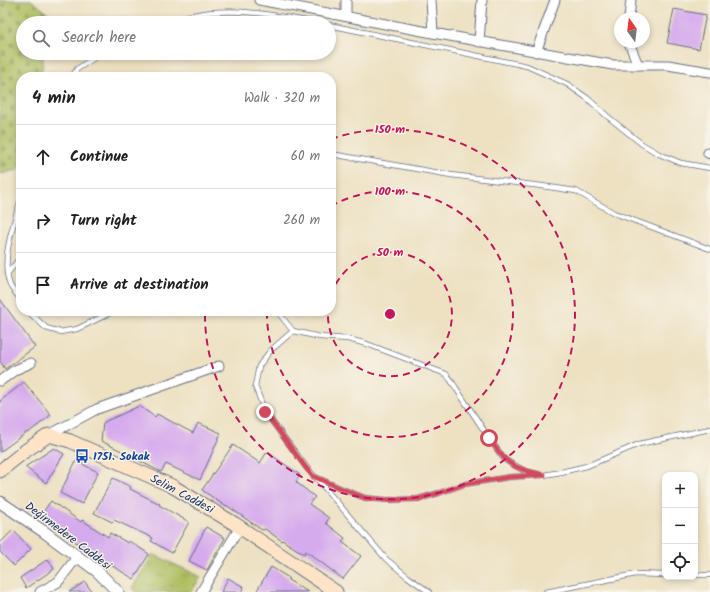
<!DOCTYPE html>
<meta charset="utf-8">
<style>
body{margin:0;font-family:Kalam,sans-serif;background:#f2f2f2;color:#222}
.controls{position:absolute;right:12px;bottom:12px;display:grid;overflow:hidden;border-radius:8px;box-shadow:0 2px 6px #0003}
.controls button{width:36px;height:36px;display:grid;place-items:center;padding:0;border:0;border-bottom:1px solid #e0e0e0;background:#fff;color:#222;font:20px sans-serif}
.compass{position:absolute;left:614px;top:12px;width:36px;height:36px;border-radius:50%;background:#fff;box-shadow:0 2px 6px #0003;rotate:346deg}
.stop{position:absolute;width:12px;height:12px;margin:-9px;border:3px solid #d1495b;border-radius:50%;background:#fff}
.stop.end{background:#d1495b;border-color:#fff;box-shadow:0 1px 4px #0008}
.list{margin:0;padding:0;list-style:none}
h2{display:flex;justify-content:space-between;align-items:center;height:52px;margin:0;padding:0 16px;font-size:17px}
h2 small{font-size:13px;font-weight:400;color:#767676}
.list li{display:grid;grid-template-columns:26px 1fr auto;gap:12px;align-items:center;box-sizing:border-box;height:64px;padding:0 16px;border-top:1px solid #e0e0e0}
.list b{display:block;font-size:15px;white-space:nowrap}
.list em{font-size:13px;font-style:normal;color:#767676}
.icon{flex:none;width:22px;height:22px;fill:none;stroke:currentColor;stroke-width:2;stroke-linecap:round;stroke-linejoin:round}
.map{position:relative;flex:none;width:710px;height:592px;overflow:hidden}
.search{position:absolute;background:#fff;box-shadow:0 2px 6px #0003;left:16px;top:16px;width:320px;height:44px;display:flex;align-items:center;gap:10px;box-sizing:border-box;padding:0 14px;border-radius:22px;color:#767676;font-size:15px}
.panel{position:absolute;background:#fff;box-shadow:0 2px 6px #0003;left:16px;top:72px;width:320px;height:244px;border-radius:16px}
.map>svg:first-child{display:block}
.grass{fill:url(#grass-tufts);stroke:#657660}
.cemetery{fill:url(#cemetery-stones);stroke:#657660}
.building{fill:#d6abed}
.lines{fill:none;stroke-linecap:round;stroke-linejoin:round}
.service-casing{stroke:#646d81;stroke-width:6}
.minor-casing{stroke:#646d81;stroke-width:11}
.tertiary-casing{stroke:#646d81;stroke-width:13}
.secondary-casing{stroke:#646d81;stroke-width:15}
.service{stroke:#fff;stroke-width:4.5}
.minor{stroke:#fff;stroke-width:9}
.tertiary{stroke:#fff;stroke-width:11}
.secondary{stroke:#fee4c6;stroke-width:13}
.route{stroke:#d1495b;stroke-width:5}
.ring{fill:none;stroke:#c2185b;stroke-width:2;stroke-dasharray:7 5}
.labels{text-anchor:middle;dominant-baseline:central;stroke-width:3;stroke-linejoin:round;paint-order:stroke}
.transit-label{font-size:12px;font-weight:bold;fill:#164399;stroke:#f7f3e8;text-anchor:start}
.street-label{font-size:12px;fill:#1b2f5e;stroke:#f7f3e8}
.centre{fill:#c2185b;stroke:#f7f3e8;stroke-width:2}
.ring-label{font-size:12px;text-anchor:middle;font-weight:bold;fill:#c2185b;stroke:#f7f3e8;stroke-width:3;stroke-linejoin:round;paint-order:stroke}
</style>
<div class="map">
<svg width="710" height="592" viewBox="0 0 710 592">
<defs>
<pattern id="grass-tufts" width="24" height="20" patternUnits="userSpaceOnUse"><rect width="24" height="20" fill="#afbe61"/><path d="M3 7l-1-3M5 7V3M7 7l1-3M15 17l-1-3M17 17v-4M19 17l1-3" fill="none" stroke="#8e9b53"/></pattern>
<pattern id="cemetery-stones" width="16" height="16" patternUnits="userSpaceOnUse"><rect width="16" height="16" fill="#afbe61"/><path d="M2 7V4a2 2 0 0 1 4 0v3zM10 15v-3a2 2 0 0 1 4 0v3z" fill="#8e9b53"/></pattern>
</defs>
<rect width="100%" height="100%" fill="#f7f3e8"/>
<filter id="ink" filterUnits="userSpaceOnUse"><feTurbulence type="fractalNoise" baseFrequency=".025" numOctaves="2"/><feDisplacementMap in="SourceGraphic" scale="8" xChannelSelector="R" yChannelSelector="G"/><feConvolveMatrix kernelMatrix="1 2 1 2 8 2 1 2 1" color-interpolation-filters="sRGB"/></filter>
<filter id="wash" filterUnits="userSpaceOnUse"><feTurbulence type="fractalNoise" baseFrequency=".012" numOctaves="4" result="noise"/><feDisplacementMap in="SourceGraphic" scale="16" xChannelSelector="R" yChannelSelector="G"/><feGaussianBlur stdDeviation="0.9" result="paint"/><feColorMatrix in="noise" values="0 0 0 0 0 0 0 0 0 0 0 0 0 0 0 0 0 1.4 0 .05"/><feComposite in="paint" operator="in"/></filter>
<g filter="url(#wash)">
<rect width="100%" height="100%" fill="#ede1c2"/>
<!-- grass -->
<polygon class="grass" points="153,554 201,577 191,592 135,592 132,588"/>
<!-- cemetery -->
<polygon class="cemetery" points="0,0 31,0 49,14 47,23 23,23 23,53 44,53 41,77 21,77 21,163 18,170 0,174"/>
<g id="blocks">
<!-- building -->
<g class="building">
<polygon points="674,9 706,15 699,49 667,43"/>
<polygon points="0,299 35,347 5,369 0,361"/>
<polygon points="24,382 51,415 28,433 27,432 0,452 0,401"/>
<polygon points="139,406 155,417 157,414 193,433 198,423 221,433 200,480 166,464 161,472 134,458 134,457 101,441 103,423 108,420 120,415"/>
<polygon points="233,445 260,463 267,452 300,475 296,482 315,497 309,504 329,518 326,523 345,538 342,542 361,556 343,579 306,551 304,554 282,540 282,541 265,529 262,530 226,505 225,506 202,490"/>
<polygon points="54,448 64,454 46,483 25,467 31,463"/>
<polygon points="76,461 98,472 82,504 60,493"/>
<polygon points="113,478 131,487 130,489 160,504 159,505 189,522 172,553 151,541 153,538 114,520 112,522 94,513"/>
<polygon points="51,501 81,522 82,520 108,537 110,533 128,543 129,541 149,554 134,579 96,556 70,538 70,537 40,516"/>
<polygon points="206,527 225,538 207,570 189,561"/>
<polygon points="13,530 31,549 14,566 0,552 0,543"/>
<polygon points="48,559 54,569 26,588 20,578"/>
<polygon points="271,567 289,578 288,580 308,592 256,592"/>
<polygon points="228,578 244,587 241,592 221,592"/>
<polygon points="85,582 92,592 69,592"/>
</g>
</g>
</g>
<g filter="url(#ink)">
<use href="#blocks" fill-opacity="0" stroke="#646d81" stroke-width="1"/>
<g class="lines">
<defs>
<g id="service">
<path d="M 169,23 C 175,21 182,18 189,16 C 231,6 276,15 318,23"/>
<polyline points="329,25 527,66 567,84 587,98 607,116 642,144 659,154 681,163 710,168"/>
<polyline points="72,77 77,69 102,53"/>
<polyline points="331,154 451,175 542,186 576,191 614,213 710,249"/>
<path d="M 21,199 C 14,223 0,260 10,285 C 12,290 18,295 21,300"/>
<polyline points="7,274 21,257"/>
<polyline points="29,311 31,314 46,328 60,332 77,329 114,311"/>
<polyline points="277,311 293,331 270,351 259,366 255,386 265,412 307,468 323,486 386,559 408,577 429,592"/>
<polyline points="293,331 320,337 348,339 367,344 446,374 450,379 489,438 504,459 510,463 525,471 538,474"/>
<polyline points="313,476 340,488 365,498 387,500 418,499 439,493 465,484 510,477 544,475 561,472 587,466 639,444 710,429"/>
<polyline points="695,575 710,575"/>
<polyline points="546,592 636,574 665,575"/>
</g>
<g id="minor">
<polyline points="259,0 433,33 613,65 668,65 710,72"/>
<polyline points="431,0 433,33"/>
<polyline points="346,16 346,0"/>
<polyline points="629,18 631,0"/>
<polyline points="479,42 482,0"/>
<polyline points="630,42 630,45 638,65"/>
<polyline points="536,52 555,0"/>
<polyline points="708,153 710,154"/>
<polyline points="0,381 15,370 31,363"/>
<polyline points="49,435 97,409 219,366"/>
<polyline points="40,592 58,582 77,557"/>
<polyline points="201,592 240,527"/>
</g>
<polyline id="tertiary" points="0,502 43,531 97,571 118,592"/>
<polyline id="secondary" points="0,471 25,451 49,435 70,441 172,486 235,524 336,592"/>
</defs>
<!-- service casing -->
<use href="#service" class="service-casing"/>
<!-- minor casing -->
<use href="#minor" class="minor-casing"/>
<!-- tertiary casing -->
<use href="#tertiary" class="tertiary-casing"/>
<!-- secondary casing -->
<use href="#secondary" class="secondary-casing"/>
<!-- service -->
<use href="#service" class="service"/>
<!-- minor -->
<use href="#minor" class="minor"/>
<!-- tertiary -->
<use href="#tertiary" class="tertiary"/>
<!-- secondary -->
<use href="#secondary" class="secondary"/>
</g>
</g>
<g class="lines" filter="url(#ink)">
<!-- route -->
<path class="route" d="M 265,412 L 306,468 L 313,476 L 340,488 L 365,498 L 387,500 L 418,499 L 439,493 L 465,484 L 510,477 L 544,475 C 531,472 515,469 505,459 C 499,453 494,445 489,438"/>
</g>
<!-- distance rings -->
<g class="ring">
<path d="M331 295A62 62 0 1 1 328 311"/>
<path d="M331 206A123 123 0 1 1 267 312"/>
<path d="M331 139A185 185 0 1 1 205 312"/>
</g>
<!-- icons -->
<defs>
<symbol id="bus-bare" viewBox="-9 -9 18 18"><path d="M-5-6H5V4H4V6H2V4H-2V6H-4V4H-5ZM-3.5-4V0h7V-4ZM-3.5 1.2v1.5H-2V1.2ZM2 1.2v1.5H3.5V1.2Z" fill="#1a4fb4" stroke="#f7f3e8" stroke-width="2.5" paint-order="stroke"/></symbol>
</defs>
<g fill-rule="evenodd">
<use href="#bus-bare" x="72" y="446" width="20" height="20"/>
</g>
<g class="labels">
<!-- transit labels -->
<g class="transit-label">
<text x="93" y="456">1751. Sokak</text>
</g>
<!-- street labels -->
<g class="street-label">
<text transform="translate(182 494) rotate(28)">Selim Caddesi</text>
<text transform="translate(68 536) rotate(37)">Değirmedere Caddesi</text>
</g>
</g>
<circle cx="390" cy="314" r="6" class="centre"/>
<g class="ring-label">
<text x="390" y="133">150 m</text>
<text x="390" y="195">100 m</text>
<text x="390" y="256">50 m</text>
</g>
</svg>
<div class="controls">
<button>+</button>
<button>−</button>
<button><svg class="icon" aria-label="locate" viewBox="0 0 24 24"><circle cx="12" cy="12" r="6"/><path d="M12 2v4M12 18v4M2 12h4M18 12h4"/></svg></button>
</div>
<svg class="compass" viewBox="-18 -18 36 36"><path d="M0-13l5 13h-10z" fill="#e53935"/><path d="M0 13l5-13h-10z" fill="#767676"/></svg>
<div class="stop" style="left:489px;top:438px"></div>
<div class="stop end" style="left:265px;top:412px"></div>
<div class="search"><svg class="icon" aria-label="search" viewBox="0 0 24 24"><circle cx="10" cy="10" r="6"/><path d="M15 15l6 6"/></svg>Search here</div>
<section class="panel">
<h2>4 min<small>Walk · 320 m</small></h2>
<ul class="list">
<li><svg class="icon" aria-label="ahead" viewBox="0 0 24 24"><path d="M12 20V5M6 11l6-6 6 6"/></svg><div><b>Continue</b></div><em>60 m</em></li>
<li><svg class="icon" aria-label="right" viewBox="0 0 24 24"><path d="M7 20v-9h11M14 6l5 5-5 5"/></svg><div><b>Turn right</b></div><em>260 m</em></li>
<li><svg class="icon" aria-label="arrive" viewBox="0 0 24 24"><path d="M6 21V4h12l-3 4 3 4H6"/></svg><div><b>Arrive at destination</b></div></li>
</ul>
</section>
</div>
